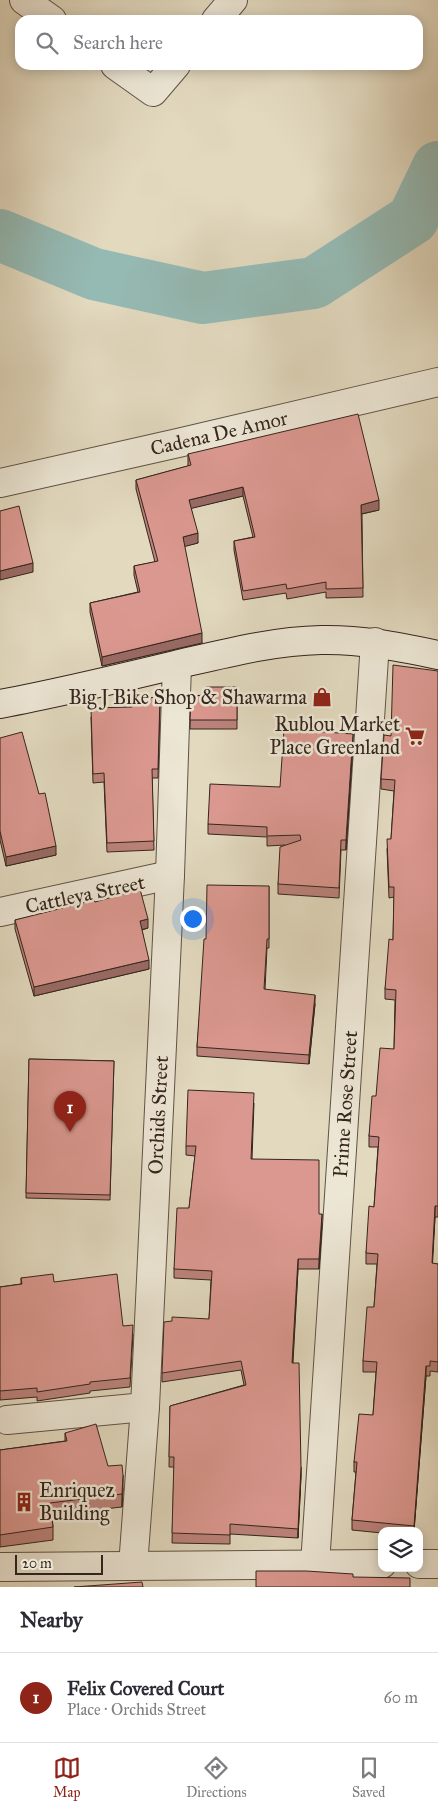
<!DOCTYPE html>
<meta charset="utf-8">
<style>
body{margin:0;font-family:"IM FELL Great Primer",serif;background:#f7f7f7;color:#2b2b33}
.controls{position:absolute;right:15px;bottom:15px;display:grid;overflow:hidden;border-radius:10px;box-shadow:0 2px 12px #0003}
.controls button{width:45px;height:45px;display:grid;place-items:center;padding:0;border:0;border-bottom:1px solid #e1e1e2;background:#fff;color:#2b2b33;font:25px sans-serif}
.scale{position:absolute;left:15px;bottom:12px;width:88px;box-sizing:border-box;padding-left:5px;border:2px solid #34251d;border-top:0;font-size:14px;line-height:18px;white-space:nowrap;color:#34251d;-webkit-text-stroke:4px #ece6d5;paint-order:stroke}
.you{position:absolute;left:192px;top:918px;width:18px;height:18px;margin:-12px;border:4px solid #fff;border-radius:50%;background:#1a73e8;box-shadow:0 0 0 8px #1a73e833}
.badge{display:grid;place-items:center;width:32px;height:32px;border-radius:50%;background:#8f2418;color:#fff;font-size:16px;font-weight:700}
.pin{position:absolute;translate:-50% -41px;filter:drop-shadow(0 1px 2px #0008)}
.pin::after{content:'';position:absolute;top:26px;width:18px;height:15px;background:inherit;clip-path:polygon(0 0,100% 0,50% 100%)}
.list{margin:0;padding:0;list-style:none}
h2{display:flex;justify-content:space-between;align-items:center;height:65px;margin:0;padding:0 20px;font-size:21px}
h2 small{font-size:16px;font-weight:400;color:#7c7c81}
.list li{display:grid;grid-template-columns:32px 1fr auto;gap:15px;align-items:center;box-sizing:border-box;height:90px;padding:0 20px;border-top:1px solid #e1e1e2}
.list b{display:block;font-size:19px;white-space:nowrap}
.list p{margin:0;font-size:16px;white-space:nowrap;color:#7c7c81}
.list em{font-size:16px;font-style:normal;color:#7c7c81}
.icon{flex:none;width:28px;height:28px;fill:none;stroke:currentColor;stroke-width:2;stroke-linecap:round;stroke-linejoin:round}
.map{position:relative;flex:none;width:438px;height:1587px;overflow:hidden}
.search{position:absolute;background:#fff;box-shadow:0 2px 12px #0003;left:15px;right:15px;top:15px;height:55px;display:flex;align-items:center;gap:12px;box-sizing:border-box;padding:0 18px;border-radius:15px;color:#7c7c81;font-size:19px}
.sheet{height:155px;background:#fff}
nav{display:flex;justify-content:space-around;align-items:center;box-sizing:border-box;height:70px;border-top:1px solid #e1e1e2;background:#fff;font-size:14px;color:#7c7c81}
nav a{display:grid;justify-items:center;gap:2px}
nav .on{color:#8f2418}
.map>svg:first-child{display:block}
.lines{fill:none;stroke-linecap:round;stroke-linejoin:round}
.river{stroke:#95bab4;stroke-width:52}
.street-casing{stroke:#605246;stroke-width:30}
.secondary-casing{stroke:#34251d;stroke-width:30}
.street{stroke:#ece6d5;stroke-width:28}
.secondary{stroke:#ece6d5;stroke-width:28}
.wall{fill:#bc837c;stroke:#34251d}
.shaded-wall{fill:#996a65;stroke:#34251d}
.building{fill:#db9890;stroke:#34251d}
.labels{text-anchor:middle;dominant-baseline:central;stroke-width:5;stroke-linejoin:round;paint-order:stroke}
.street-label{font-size:20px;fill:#34251d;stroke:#ece6d5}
.poi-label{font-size:20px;fill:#34251d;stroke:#ece6d5;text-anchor:end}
</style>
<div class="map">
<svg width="438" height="1587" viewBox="0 0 438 1587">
<rect width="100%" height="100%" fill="#e2d9bf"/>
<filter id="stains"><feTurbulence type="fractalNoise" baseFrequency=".004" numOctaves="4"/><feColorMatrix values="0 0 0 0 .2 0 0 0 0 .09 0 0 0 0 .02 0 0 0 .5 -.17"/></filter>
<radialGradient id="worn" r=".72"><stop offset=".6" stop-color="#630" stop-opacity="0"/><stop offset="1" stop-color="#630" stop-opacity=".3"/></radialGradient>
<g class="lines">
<!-- river -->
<polyline class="river" points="0,235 94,274 203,298 314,283 413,219 438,167"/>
<defs>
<g id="street">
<polyline points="24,0 52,20"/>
<polyline points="216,20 233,0"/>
<polyline points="115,65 153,92 176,65"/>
<polyline points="0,483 178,443 438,382"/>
<polyline points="0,912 170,875"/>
<polyline points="7,1420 145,1407"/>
<polyline points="419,1564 438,1564"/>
<polyline points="315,1565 375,642"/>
<polyline points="133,1566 145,1407 170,875 177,665"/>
<polyline points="1,1567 382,1564"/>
</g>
<path id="secondary" d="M 0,704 C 59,693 117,679 175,665 C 223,654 272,641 321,640 C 361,639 399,647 438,655"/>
</defs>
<!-- street casing -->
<use href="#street" class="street-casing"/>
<!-- secondary casing -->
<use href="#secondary" class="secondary-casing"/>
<!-- street -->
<use href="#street" class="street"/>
<!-- secondary -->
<use href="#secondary" class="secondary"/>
</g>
<!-- wall -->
<g class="wall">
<polygon points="188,454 379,510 362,514 363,597 326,598 326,592 287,599 286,593 243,600 234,550 234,541 253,537 243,496 191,508 198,543 184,546 202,643 102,666 90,612 90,603 138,592 134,575 134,566 155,562 136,489 136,480 188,466"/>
<polygon points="438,671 438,1217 435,1217 432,1264 438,1264 438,1372 430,1371 430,1376 426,1376 414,1531 382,1531 382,1533 352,1530 352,1520 356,1472 354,1472 354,1462 373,1415 376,1372 363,1372 363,1361 374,1307 377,1264 366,1264 366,1253 374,1207 378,1147 369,1147 369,1136 376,1096 394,1049 395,1000 385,999 385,989 393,940 394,897 389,898 387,849 391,839 394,791 381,789 381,779 391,736"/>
<polygon points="237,687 237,729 190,729 191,696 206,695"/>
<polygon points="132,699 160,706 158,778 152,778 154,850 107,852 104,782 93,783 91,717 132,707"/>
<polygon points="0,738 39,794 56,855 6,866 0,840"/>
<polygon points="353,744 346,850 341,850 339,898 278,894 278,884 285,845 267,846 267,837 208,834 208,824 280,787"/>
<polygon points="269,886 269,948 267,948 265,990 315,1004 309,1064 197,1056 197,1047 206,939"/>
<polygon points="95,902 148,928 142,930 149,969 34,996 15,929 15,920"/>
<polygon points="29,1059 114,1061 110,1200 26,1198"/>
<polygon points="254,1103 252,1159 319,1214 322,1224 319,1269 298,1269 293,1363 301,1476 298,1538 230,1534 230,1544 172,1543 174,1467 169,1467 170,1406 244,1385 241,1370 162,1382 162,1373 209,1319 211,1280 174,1278 174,1269 189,1208 195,1156 186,1155 186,1146"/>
<polygon points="21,1278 54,1282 123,1326 133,1334 130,1387 90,1391 90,1393 37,1401 37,1397 0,1400 0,1287 21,1284"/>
<polygon points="65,1433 108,1466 123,1488 122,1507 52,1515 53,1527 53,1540 0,1547 0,1450 65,1441"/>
</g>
<!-- shaded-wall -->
<g class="shaded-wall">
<polygon points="243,487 243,496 189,509 189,500"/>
<polygon points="379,500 379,510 361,514 361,505"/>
<polygon points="198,533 198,543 183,547 183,537"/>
<polygon points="33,563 33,572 0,580 0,571"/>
<polygon points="202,633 202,643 102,666 102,657"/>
<polygon points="353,734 353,744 346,850 346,840"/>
<polygon points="56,846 56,855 6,866 6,857"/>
<polygon points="148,919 148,928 140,930 140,921"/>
<polygon points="149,960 149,969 34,996 34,987"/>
<polygon points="315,995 315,1004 309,1064 309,1055"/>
<polygon points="435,1206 435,1217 432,1274 432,1263"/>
<polygon points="322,1214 322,1224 319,1269 319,1259"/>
<polygon points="298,1259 298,1269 292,1372 292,1363"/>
<polygon points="426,1366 426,1376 414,1531 414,1526"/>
<polygon points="301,1467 301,1476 298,1538 298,1529"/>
<polygon points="123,1475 123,1488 122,1507 122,1494"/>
</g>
<!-- building -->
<g class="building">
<polygon points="358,414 379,500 361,505 363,588 326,589 326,582 287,589 286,584 243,591 234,541 255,537 243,487 189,500 198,533 183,537 202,633 102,657 90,603 140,592 134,566 158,561 136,480 191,465 188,454"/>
<polygon points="19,506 33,563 0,571 0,511"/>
<polygon points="393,665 438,671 438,1206 435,1206 432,1263 438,1264 438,1362 430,1361 430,1366 426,1366 414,1526 352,1520 357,1462 354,1462 359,1414 373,1415 377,1362 363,1361 367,1307 374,1307 378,1254 366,1253 369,1206 374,1207 379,1137 369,1136 372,1096 376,1096 380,1048 394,1049 396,990 385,989 389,939 393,940 394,887 389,887 387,839 391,839 395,780 381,779 384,735 391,736"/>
<polygon points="206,687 237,687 237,720 190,720 191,696 206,695"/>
<polygon points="160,697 158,769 152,769 154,841 107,843 104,773 93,774 91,708 132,707 132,699"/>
<polygon points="284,729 353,734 346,840 341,840 339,888 278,884 280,847 301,840 300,835 267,836 267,827 208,824 210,784 280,787"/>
<polygon points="22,732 39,794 45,793 56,846 6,857 0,831 0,738"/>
<polygon points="207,885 269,886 269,939 267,939 264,989 315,995 309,1055 197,1047 204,939 206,939"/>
<polygon points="140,889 148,919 140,921 149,960 34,987 15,920 94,900 95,902"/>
<polygon points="29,1059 114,1061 110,1195 26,1193"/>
<polygon points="188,1090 254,1093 251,1159 319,1160 319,1214 322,1214 319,1259 298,1259 292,1363 299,1363 301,1467 298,1529 230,1524 230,1535 172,1533 174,1457 169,1457 170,1406 246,1385 241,1361 162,1373 164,1322 172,1321 172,1317 209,1319 212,1271 174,1269 177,1208 189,1208 196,1146 186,1146"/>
<polygon points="53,1274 54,1282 117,1274 123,1326 133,1325 130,1378 90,1382 90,1384 37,1392 37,1388 0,1391 0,1287 22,1284 21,1278"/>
<polygon points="96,1424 108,1466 122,1465 123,1475 122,1494 50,1503 53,1527 0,1535 0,1450 67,1441 65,1433"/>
<polygon points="256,1571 306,1571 353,1574 353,1577 410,1578 410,1587 256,1587"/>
<polygon points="142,1582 143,1587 74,1587"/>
</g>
<!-- icons -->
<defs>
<symbol id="shop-bare" viewBox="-9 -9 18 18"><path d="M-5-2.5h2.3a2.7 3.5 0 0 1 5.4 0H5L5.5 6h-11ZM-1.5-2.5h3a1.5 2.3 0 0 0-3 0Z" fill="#8f2418" stroke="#ece6d5" stroke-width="2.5" paint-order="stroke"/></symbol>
<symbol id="supermarket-bare" viewBox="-9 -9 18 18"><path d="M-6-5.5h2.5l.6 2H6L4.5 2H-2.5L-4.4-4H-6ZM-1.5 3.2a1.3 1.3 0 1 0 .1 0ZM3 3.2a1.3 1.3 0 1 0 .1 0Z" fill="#8f2418" stroke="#ece6d5" stroke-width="2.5" paint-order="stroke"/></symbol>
<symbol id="building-bare" viewBox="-9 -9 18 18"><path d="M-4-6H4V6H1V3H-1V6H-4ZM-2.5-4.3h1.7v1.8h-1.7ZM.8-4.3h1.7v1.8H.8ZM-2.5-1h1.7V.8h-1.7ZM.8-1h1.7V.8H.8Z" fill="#8f2418" stroke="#ece6d5" stroke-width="2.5" paint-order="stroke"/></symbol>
</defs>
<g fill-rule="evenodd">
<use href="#shop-bare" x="308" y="683" width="28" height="28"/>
<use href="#supermarket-bare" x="401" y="722" width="28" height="28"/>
<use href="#building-bare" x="10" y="1488" width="28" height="28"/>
</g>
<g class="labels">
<!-- street labels -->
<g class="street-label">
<text transform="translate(219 433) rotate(-13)">Cadena De Amor</text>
<text transform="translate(85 894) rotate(-12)">Cattleya Street</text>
<text transform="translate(345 1104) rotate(-86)">Prime Rose Street</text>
<text transform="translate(158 1115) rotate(-87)">Orchids Street</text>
</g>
<!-- poi labels -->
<g class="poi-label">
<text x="307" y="697">Big J Bike Shop &amp; Shawarma</text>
<text x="400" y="724">Rublou Market<tspan x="400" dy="23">Place Greenland</tspan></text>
<text x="39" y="1490" text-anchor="start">Enriquez<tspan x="39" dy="23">Building</tspan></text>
</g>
</g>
<rect width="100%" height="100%" filter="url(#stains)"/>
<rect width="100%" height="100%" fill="url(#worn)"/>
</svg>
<div class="controls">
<button><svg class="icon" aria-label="layers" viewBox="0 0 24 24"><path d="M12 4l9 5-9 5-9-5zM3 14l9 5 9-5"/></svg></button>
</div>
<div class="scale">20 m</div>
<div class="you"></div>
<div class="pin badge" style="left:70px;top:1132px">1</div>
<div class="search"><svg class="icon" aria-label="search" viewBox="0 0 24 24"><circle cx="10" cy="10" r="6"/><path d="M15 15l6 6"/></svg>Search here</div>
</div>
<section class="sheet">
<h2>Nearby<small></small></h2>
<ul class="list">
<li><span class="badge">1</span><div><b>Felix Covered Court</b><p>Place · Orchids Street</p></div><em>60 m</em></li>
</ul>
</section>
<nav>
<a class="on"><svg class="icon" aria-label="map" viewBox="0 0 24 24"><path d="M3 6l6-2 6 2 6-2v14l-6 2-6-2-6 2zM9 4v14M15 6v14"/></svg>Map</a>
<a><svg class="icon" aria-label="directions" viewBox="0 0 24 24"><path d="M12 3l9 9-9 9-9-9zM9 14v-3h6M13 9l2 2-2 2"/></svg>Directions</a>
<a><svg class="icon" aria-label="saved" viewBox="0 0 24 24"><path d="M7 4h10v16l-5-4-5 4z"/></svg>Saved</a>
</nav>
